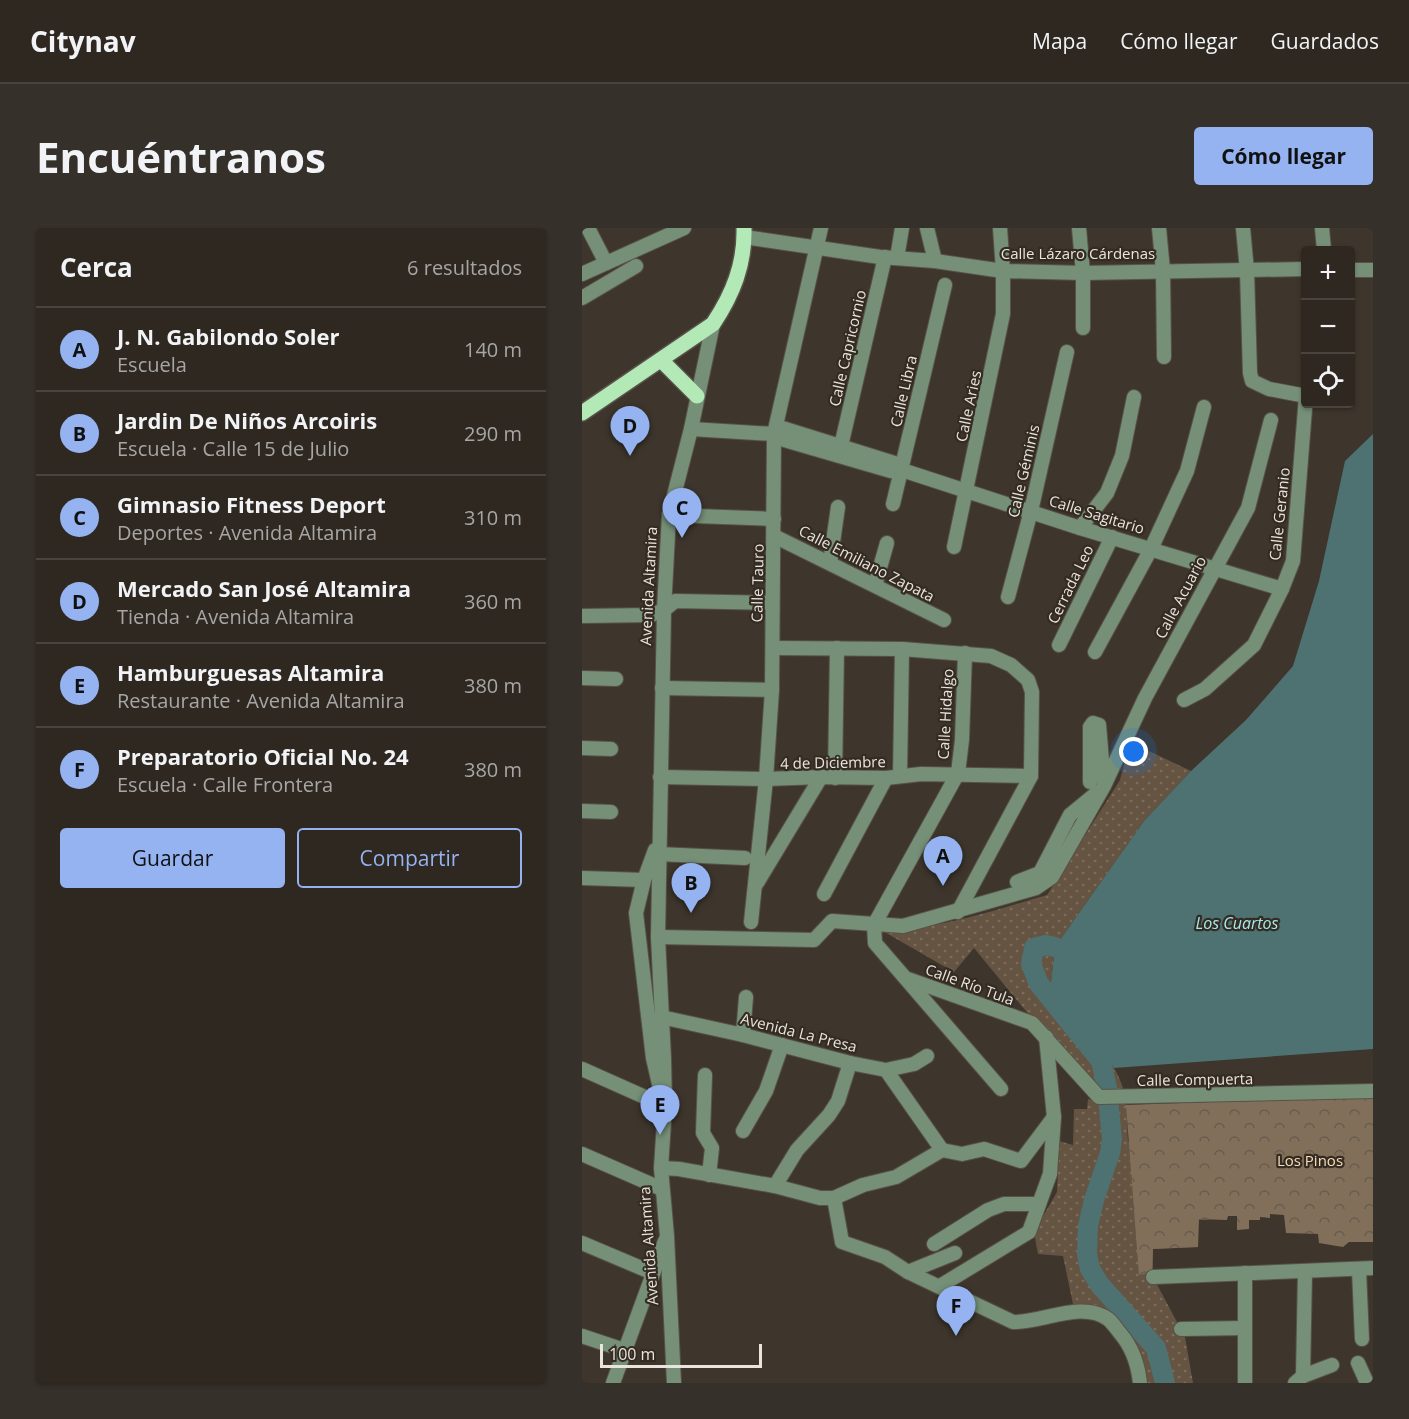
<!DOCTYPE html>
<html lang="es">
<meta charset="utf-8">
<style>
body{margin:0;font-family:"Open Sans",sans-serif;background:#36302a;color:#f1f3f6}
.controls{position:absolute;right:18px;top:18px;display:grid;overflow:hidden;border-radius:6px;box-shadow:0 2px 4px #0004}
.controls button{width:54px;height:54px;display:grid;place-items:center;padding:0;border:0;border-bottom:2px solid #49443f;background:#2e2821;color:#f1f3f6;font:30px sans-serif}
.scale{position:absolute;left:18px;bottom:15px;width:162px;box-sizing:border-box;padding-left:6px;border:3px solid #e9e4de;border-top:0;font-size:16px;line-height:21px;white-space:nowrap;color:#e9e4de;-webkit-text-stroke:4px #342c22;paint-order:stroke}
.you{position:absolute;left:552px;top:524px;width:21px;height:21px;margin:-15px;border:4px solid #fff;border-radius:50%;background:#1a73e8;box-shadow:0 0 0 9px #1a73e833}
.badge{display:grid;place-items:center;width:39px;height:39px;border-radius:50%;background:#95b2f1;color:#111;font-size:20px;font-weight:700}
.pin{position:absolute;translate:-50% -50px;filter:drop-shadow(0 2px 3px #0008)}
.pin::after{content:'';position:absolute;top:32px;width:21px;height:18px;background:inherit;clip-path:polygon(0 0,100% 0,50% 100%)}
.list{margin:0;padding:0;list-style:none}
h2{display:flex;justify-content:space-between;align-items:center;height:78px;margin:0;padding:0 24px;font-size:26px}
h2 small{font-size:20px;font-weight:400;color:#a7a6a5}
.list li{display:grid;grid-template-columns:39px 1fr auto;gap:18px;align-items:center;box-sizing:border-box;height:84px;padding:0 24px;border-top:2px solid #49443f}
.list b{display:block;font-size:22px;white-space:nowrap}
.list p{margin:0;font-size:20px;white-space:nowrap;color:#a7a6a5}
.list em{font-size:20px;font-style:normal;color:#a7a6a5}
.actions{display:flex;gap:12px;padding:18px 24px}
.actions a{flex:1;padding:14px 0;border:2px solid #95b2f1;border-radius:6px;text-align:center;font-size:21px;color:#95b2f1}
.actions .main{background:#95b2f1;color:#111}
.icon{flex:none;width:33px;height:33px;fill:none;stroke:currentColor;stroke-width:2;stroke-linecap:round;stroke-linejoin:round}
.map{position:relative;flex:none;width:791px;height:1155px;overflow:hidden;border-radius:6px}
header{display:flex;align-items:center;gap:36px;box-sizing:border-box;height:84px;padding:0 30px;background:#2e2821;border-bottom:2px solid #49443f}
header strong{font-size:28px}
nav{display:flex;gap:33px;margin-inline-start:auto;font-size:21px}
.intro{display:flex;align-items:center;justify-content:space-between;box-sizing:border-box;height:144px;padding:0 36px}
h1{margin:0;font-size:42px}
.button{padding:15px 27px;border-radius:6px;background:#95b2f1;color:#111;font-size:21px;font-weight:700}
main{display:flex;gap:36px;padding:0 36px}
aside{flex:1;background:#2e2821;border-radius:6px;box-shadow:0 2px 4px #0004}
.map>svg:first-child{display:block}
.grass{fill:url(#grass-dots)}
.forest{fill:url(#forest-crowns)}
.water{fill:#4e7172}
.lines{fill:none;stroke-linecap:round;stroke-linejoin:round}
.river{stroke:#4e7172;stroke-width:20}
.minor-casing{stroke:#595248;stroke-width:16}
.major-casing{stroke:#595248;stroke-width:18}
.minor{stroke:#769078;stroke-width:14}
.major{stroke:#b3e8b7;stroke-width:15}
.labels{text-anchor:middle;dominant-baseline:central;stroke-width:4.5;stroke-linejoin:round;paint-order:stroke}
.street-label{font-size:15px;fill:#e9e4de;stroke:#342c22}
.park-label{font-size:15px;fill:#fadcb9;stroke:#342c22}
.water-label{font-size:16px;font-style:italic;fill:#a4ebed;stroke:#342c22}
</style>
<header>
<strong>Citynav</strong>
<nav><a>Mapa</a><a>Cómo llegar</a><a>Guardados</a></nav>
</header>
<div class="intro"><h1>Encuéntranos</h1><a class="button">Cómo llegar</a></div>
<main>
<aside>
<h2>Cerca<small>6 resultados</small></h2>
<ul class="list">
<li><span class="badge">A</span><div><b>J. N. Gabilondo Soler</b><p>Escuela</p></div><em>140 m</em></li>
<li><span class="badge">B</span><div><b>Jardin De Niños Arcoiris</b><p>Escuela · Calle 15 de Julio</p></div><em>290 m</em></li>
<li><span class="badge">C</span><div><b>Gimnasio Fitness Deport</b><p>Deportes · Avenida Altamira</p></div><em>310 m</em></li>
<li><span class="badge">D</span><div><b>Mercado San José Altamira</b><p>Tienda · Avenida Altamira</p></div><em>360 m</em></li>
<li><span class="badge">E</span><div><b>Hamburguesas Altamira</b><p>Restaurante · Avenida Altamira</p></div><em>380 m</em></li>
<li><span class="badge">F</span><div><b>Preparatorio Oficial No. 24</b><p>Escuela · Calle Frontera</p></div><em>380 m</em></li>
</ul>
<div class="actions"><a class="main">Guardar</a><a>Compartir</a></div>
</aside>
<div class="map">
<svg width="791" height="1155" viewBox="0 0 791 1155">
<defs>
<pattern id="grass-dots" width="8" height="8" patternUnits="userSpaceOnUse" patternTransform="scale(1.5)"><rect width="8" height="8" fill="#655441"/><path d="M2 2h.1M6 6h.1" fill="none" stroke="#7b6c5c" stroke-width="1.8" stroke-linecap="round"/></pattern>
<pattern id="forest-crowns" width="20" height="18" patternUnits="userSpaceOnUse" patternTransform="scale(1.5)"><rect width="20" height="18" fill="#826f59"/><path d="M2 6a3 3 0 1 1 6 0M12 15a3 3 0 1 1 6 0" fill="none" stroke="#675c4f"/></pattern>
</defs>
<rect width="100%" height="100%" fill="#3e362c"/>
<!-- grass -->
<path class="grass" d="M 548,514 L 609,543 L 562,593 L 473,719 L 468,763 C 494,795 537,829 544,872 C 546,885 545,900 546,913 L 627,992 L 616,992 L 616,1019 L 571,1021 L 571,1049 L 603,1109 L 611,1155 L 561,1155 L 555,1116 L 491,1076 L 481,1028 L 456,1026 L 452,1004 L 475,964 L 477,913 L 491,917 L 492,881 L 505,881 L 506,871 L 518,873 L 392,720 L 372,744 L 299,702 C 356,702 410,683 465,667 L 538,552 Z"/>
<!-- forest -->
<polygon class="forest" points="791,868 791,1014 767,1014 761,1019 737,1015 736,1006 704,1005 702,987 688,986 688,990 678,989 678,992 667,992 667,1001 655,1002 655,988 646,988 645,992 617,991 616,1019 571,1021 570,1044 557,1047 544,877"/>
<!-- water -->
<polygon class="water" points="791,206 791,821 532,840 518,820 468,763 473,719 562,593 609,543 664,492 711,438 737,353 763,233"/>
<g class="lines">
<!-- river -->
<polyline class="river" points="473,719 464,717 452,720 449,736 457,756 519,833 525,860 530,911 528,925 512,972 506,998 505,1026 508,1041 518,1057 574,1120 583,1155"/>
<defs>
<g id="minor">
<polyline points="6,0 24,35"/>
<polyline points="345,0 353,33"/>
<polyline points="497,0 501,45 501,100"/>
<polyline points="577,0 581,42 582,129"/>
<polyline points="740,0 742,22"/>
<polyline points="162,9 298,29 353,33 421,43 501,45 724,41"/>
<polyline points="315,30 320,0"/>
<polyline points="768,42 791,42"/>
<polyline points="0,46 102,0"/>
<polyline points="0,70 54,38"/>
<polyline points="109,201 192,206"/>
<polyline points="259,218 303,29"/>
<polyline points="320,242 309,243 199,211 192,206 200,200 312,235 320,242 498,300 700,361"/>
<polyline points="311,276 363,57"/>
<polyline points="87,287 192,291"/>
<polyline points="498,300 525,265 540,228 552,169"/>
<polyline points="192,308 362,392"/>
<polyline points="372,319 421,86 421,43 418,0"/>
<polyline points="248,335 256,279"/>
<polyline points="293,357 305,315"/>
<polyline points="426,369 449,283 485,124"/>
<polyline points="0,388 69,387 82,382 93,373 190,375"/>
<polyline points="477,417 530,309"/>
<polyline points="191,420 320,421 409,428 429,437 446,452 450,464 449,548 376,684"/>
<polyline points="513,424 569,321 605,243 622,179"/>
<polyline points="0,450 34,451"/>
<polyline points="80,460 190,462"/>
<polyline points="602,472 623,461 672,417 700,361 711,333 724,168 687,161 670,153 668,145 665,43 661,0"/>
<polyline points="0,520 29,521"/>
<polyline points="318,548 320,421"/>
<polyline points="78,549 184,551 239,549 304,550 339,546 449,548"/>
<polyline points="253,550 255,420"/>
<polyline points="508,554 508,499 511,495 517,497 522,556"/>
<polyline points="0,583 29,584"/>
<polyline points="73,622 62,652 54,685 71,830 77,856"/>
<polyline points="76,626 163,630"/>
<polyline points="0,650 62,652"/>
<polyline points="435,654 458,645 488,587 516,564"/>
<polyline points="175,655 239,549"/>
<polyline points="242,666 304,550"/>
<polyline points="169,694 184,551 190,462 192,206 239,0"/>
<polyline points="292,697 376,545 380,512 383,425"/>
<polyline points="292,697 293,715 419,861"/>
<polyline points="76,709 232,712 250,693 321,698 454,660 470,649 522,558 563,470 666,280 689,192"/>
<polyline points="326,751 450,795 517,869 791,863"/>
<polyline points="79,789 161,807 268,835 304,842 332,836 345,828"/>
<polyline points="161,807 164,769"/>
<polyline points="0,841 83,878"/>
<polyline points="304,842 360,922"/>
<polyline points="123,847 121,905 130,920 127,947"/>
<polyline points="161,903 184,863 200,817"/>
<polyline points="0,926 80,961"/>
<polyline points="79,940 97,941 193,958 238,970 252,970 281,957 314,949 360,922 380,926 402,921 439,933 472,889"/>
<polyline points="193,958 215,922 247,887 256,873 268,835"/>
<path d="M 252,970 L 260,1014 L 303,1029 L 326,1044 L 431,1094 C 460,1095 500,1072 526,1091 C 530,1094 534,1100 538,1105 C 550,1119 556,1136 558,1155"/>
<polyline points="0,1015 71,1045"/>
<polyline points="352,1016 406,982 422,976 457,976"/>
<polyline points="777,1042 780,1111"/>
<polyline points="326,1044 373,1025"/>
<polyline points="663,1045 663,1155"/>
<polyline points="571,1049 791,1040"/>
<polyline points="358,1058 447,1004 468,946 472,889 464,809"/>
<polyline points="599,1101 663,1100"/>
<polyline points="0,1108 42,1122"/>
<polyline points="776,1135 785,1155"/>
<polyline points="721,1148 723,1044"/>
<polyline points="31,1155 83,1013"/>
<polyline points="92,1155 85,1008 79,940 83,878 82,831 76,709 82,382 87,287 109,201 131,96"/>
<polyline points="713,1155 721,1148 750,1137"/>
</g>
<g id="major">
<polyline points="79,132 115,168"/>
<path d="M 0,185 L 131,96 C 151,66 163,36 162,0"/>
</g>
</defs>
<!-- minor casing -->
<use href="#minor" class="minor-casing"/>
<!-- major casing -->
<use href="#major" class="major-casing"/>
<!-- minor -->
<use href="#minor" class="minor"/>
<!-- major -->
<use href="#major" class="major"/>
</g>
<g class="labels">
<!-- street labels -->
<g class="street-label">
<text x="496" y="25">Calle Lázaro Cárdenas</text>
<text transform="translate(265 120) rotate(-77)">Calle Capricornio</text>
<text transform="translate(321 163) rotate(-77)">Calle Libra</text>
<text transform="translate(386 178) rotate(-78)">Calle Aries</text>
<text transform="translate(441 243) rotate(-77)">Calle Géminis</text>
<text transform="translate(515 286) rotate(17)">Calle Sagitario</text>
<text transform="translate(697 286) rotate(-84)">Calle Geranio</text>
<text transform="translate(285 335) rotate(27)">Calle Emiliano Zapata</text>
<text transform="translate(175 355) rotate(-89)">Calle Tauro</text>
<text transform="translate(488 356) rotate(-64)">Cerrada Leo</text>
<text transform="translate(66 358) rotate(-87)">Avenida Altamira</text>
<text transform="translate(598 369) rotate(-62)">Calle Acuario</text>
<text transform="translate(363 486) rotate(-87)">Calle Hidalgo</text>
<text transform="translate(251 534) rotate(-1)">4 de Diciembre</text>
<text transform="translate(388 756) rotate(20)">Calle Río Tula</text>
<text transform="translate(217 804) rotate(14)">Avenida La Presa</text>
<text transform="translate(613 851) rotate(-1)">Calle Compuerta</text>
<text transform="translate(66 1018) rotate(-94)">Avenida Altamira</text>
</g>
<!-- park labels -->
<g class="park-label">
<text x="728" y="932">Los Pinos</text>
</g>
<!-- water labels -->
<g class="water-label">
<text x="655" y="695">Los Cuartos</text>
</g>
</g>
</svg>
<div class="controls">
<button>+</button>
<button>−</button>
<button><svg class="icon" aria-label="locate" viewBox="0 0 24 24"><circle cx="12" cy="12" r="6"/><path d="M12 2v4M12 18v4M2 12h4M18 12h4"/></svg></button>
</div>
<div class="scale">100 m</div>
<div class="you"></div>
<div class="pin badge" style="left:361px;top:658px">A</div>
<div class="pin badge" style="left:109px;top:685px">B</div>
<div class="pin badge" style="left:100px;top:310px">C</div>
<div class="pin badge" style="left:48px;top:228px">D</div>
<div class="pin badge" style="left:78px;top:907px">E</div>
<div class="pin badge" style="left:374px;top:1108px">F</div>
</div>
</main>
